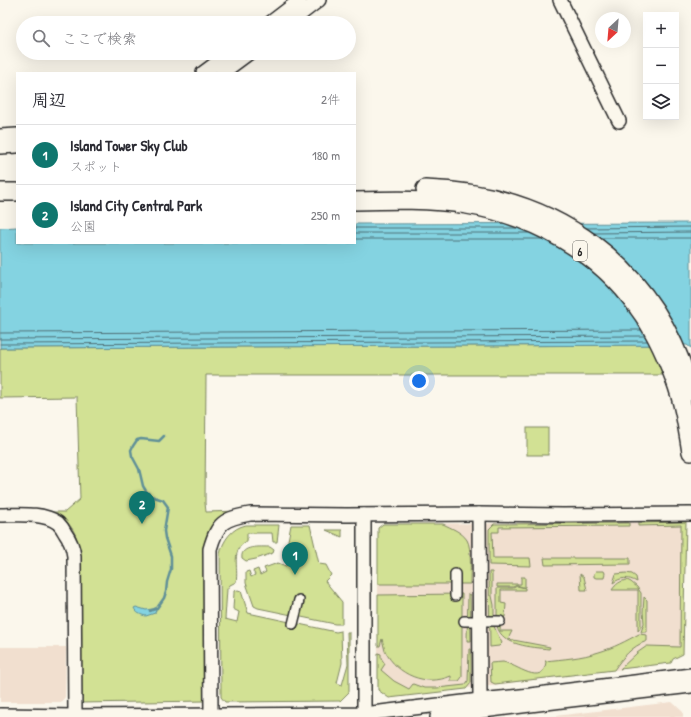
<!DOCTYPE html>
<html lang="ja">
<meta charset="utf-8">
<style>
body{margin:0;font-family:"Patrick Hand","Klee One",sans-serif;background:#f7f7f7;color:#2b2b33}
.controls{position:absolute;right:12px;top:12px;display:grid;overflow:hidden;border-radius:0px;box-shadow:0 4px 16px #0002}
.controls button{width:36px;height:36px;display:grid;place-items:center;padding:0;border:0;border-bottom:1px solid #e1e1e2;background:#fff;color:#2b2b33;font:20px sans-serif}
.compass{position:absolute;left:595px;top:12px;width:36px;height:36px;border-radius:50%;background:#fff;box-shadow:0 4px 16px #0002;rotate:206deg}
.you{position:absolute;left:419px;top:381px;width:14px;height:14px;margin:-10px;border:3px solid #fff;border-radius:50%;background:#1a73e8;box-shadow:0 0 0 6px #1a73e833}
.badge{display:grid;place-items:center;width:26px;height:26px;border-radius:50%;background:#0f766e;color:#fff;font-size:13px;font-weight:700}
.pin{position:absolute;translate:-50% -33px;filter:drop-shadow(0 1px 2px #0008)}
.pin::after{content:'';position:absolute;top:21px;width:14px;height:12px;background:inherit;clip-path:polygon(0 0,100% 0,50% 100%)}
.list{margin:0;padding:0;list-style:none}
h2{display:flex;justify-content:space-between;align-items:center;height:52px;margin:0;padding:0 16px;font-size:17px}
h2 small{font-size:13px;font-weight:400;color:#7c7c81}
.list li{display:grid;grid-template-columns:26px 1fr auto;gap:12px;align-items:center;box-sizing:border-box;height:60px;padding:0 16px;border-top:1px solid #e1e1e2}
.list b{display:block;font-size:15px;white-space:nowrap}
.list p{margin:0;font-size:13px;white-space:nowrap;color:#7c7c81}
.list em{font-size:13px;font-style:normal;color:#7c7c81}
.icon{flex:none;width:22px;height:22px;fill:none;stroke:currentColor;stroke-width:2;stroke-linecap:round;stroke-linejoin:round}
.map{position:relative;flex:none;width:691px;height:717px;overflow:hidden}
.search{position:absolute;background:#fff;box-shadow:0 4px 16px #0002;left:16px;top:16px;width:340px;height:44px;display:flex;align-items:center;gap:10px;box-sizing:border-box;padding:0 14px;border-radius:22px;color:#7c7c81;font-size:15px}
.panel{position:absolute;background:#fff;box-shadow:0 4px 16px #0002;left:16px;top:72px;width:340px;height:172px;border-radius:0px}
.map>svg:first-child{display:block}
.built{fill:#f1dfcf}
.green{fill:#d2e194;stroke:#7e8660}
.water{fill:#84d3e1;stroke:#609098}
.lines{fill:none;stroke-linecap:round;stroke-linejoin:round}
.shore{stroke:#4f6e74;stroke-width:1}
.stream{stroke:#609098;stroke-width:2.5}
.street-casing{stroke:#2b2b2b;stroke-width:12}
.secondary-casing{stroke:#2b2b2b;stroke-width:16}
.highway-casing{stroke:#2b2b2b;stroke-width:20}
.street{stroke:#fbf7ec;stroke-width:9}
.secondary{stroke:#fbf7ec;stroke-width:13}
.highway{stroke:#fbf7ec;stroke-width:17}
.labels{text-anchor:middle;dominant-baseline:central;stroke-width:3.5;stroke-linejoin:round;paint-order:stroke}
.shield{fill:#fbf7ec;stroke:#696865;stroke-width:1}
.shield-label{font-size:12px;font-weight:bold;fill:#2b2b2b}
</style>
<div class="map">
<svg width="691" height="717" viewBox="0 0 691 717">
<rect width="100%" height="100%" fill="#fbf7ec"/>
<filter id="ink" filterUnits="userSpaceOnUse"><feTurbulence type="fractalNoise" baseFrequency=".025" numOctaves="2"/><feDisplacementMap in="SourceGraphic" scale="8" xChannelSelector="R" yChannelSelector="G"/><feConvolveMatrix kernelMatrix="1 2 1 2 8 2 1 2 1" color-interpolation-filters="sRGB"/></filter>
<g filter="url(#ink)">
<!-- built -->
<g class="built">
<polygon points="686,522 683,654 673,659 671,663 389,698 378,690 378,528 383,524"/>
<polygon points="0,647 66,647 65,697 61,702 0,702"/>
<polygon points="672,702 683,712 683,717 547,717"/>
</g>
<!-- green -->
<g class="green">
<path d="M 673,345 L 674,375 L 206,375 L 205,503 L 206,512 L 241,511 L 216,522 L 205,701 L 80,703 L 79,547 C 74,527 69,521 51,512 L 65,512 L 80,499 L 77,397 L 0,398 L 0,348 Z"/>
<rect x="527" y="428" width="21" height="27"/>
<polygon points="686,522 683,654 673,659 671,663 620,669 637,653 647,646 680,647 681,525 638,526 638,523"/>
<polygon points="629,523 629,526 499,527 499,532 492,532 493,558 530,558 531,566 489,565 489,529 494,524"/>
<path d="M 383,524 L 443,524 C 451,528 462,532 467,540 C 472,548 470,573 470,584 L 378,584 L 378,528 Z"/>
<path d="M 246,525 L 279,525 L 277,542 L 273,542 L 272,533 L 247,533 L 247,541 C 230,550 239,567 236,582 L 230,585 L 227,589 L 225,619 L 237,622 L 239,612 L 233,609 L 234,593 L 234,591 L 238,590 L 241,591 L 248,613 L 336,632 L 341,631 L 342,663 L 337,683 L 342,685 L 348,664 L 347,632 L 349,632 L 349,692 L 340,701 L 225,702 L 221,697 L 220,554 C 223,540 232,528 246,525 Z"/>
<polygon points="291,525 310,525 319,564 326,565 331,575 325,581 342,602 342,624 335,624 258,608 254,606 246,583 246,572 249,571 251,577 255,575 253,571 258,569 260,575 266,572 264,568 278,563 286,566 290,559 285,556"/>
<polygon points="326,530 342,530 342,537"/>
<path d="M 270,547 L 274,550 L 273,553 L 256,559 L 246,561 L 242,558 C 240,545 261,547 270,547 Z"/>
<polygon points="544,558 630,558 630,564 545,565"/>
<polygon points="596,571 604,571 605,573 604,578 596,578 594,577 594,573"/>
<polygon points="489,572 492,572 492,596 494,605 494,626 496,631 502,643 499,646 490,647"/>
<path d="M 626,573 L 632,574 L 636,577 L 637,582 C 628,577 621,577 613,583 L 616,574 Z"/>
<polygon points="580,574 584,577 587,590 581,590"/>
<polygon points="521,577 525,577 525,587 522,587 517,585 513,587 497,587 497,584 521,584"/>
<path d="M 627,580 L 631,582 L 637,587 L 641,593 L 641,627 L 638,631 L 638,590 L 612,590 C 616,584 620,581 627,580 Z"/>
<path d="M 517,586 L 525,588 L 525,590 L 501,590 L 501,603 L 506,604 L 505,617 L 501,618 L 500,631 L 512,631 L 508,639 L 550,647 L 549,649 C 532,647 502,646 497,626 L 497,588 L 513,588 Z"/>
<path d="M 462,594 L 462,677 L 459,681 L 451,681 L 451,676 C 426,687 397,675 385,651 C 384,647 383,643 382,639 L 380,646 L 378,646 L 378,595 Z"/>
<polygon points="468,594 470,595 471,641 467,641"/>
<polygon points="644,597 647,600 647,632 641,632 644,623 643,612"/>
<path d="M 639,634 L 647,635 L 647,641 C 632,646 622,658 614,670 L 495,684 L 491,682 L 490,663 C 494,663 499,662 503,662 C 516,664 543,688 546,662 L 545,661 C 563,659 581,658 599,652 C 613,648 626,641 639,634 Z"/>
<polygon points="469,649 471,649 471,683 466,689 389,698 378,690 378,653 381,654 381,658 385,664 381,670 394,681 409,689 413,684 424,688 437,688 465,685 468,681"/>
</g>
<!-- water -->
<g class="water">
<polygon points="691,223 691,348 687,345 0,348 0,228 17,227 17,243 355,243 355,224"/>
<path d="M 136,607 L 146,610 L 152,609 L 156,610 L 155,613 L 146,616 C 141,615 136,613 134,608 Z"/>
</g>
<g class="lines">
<!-- shore -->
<g class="shore">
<polyline points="355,228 516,228"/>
<polyline points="585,228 691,227"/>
<polyline points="355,233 528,233"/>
<polyline points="593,233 691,232"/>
<polyline points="601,238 691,238"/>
<polyline points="355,239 541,239"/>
<polyline points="0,333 642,330"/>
<polyline points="0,339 645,336"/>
<polyline points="0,344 648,341"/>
</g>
<!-- stream -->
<polyline class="stream" points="150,611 157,608 164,598 166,592 167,582 171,569 171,556 165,538 164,531 168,507 163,500 151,496 146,491 143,486 139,469 132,456 131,450 133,446 137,440 141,439 159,441 164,436"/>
<defs>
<g id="street">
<polyline points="455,596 455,574"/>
<polyline points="464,621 500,621"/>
<polyline points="293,624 299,600"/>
</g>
<g id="secondary">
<polyline points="560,0 619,121"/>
<polyline points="270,23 300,0"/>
<polyline points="289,23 319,0"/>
<polyline points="203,73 230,53"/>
<polyline points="222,73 249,53"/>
<polyline points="0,136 17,135"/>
<polyline points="0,147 17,146"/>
<polyline points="479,514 480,700"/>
<path d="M 0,515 C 17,515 43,512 58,523 C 61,526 63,529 65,533 C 70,540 73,547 74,556 L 75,716"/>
<polyline points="0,715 75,716 364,714 480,700 530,695 691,675"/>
<path d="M 211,715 L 210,549 C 218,522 223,519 250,514 L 347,515 L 479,514 L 563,515 L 691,514"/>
<polyline points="363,717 364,714 364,515"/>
<polyline points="437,717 562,701 691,686"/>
</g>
<g id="highway">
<path d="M 425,189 C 555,193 656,265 691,392"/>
<polyline points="0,192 17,192"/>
<path d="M 355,201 C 392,200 430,199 467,205 C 534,216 599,252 638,308 C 654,329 665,354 674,378 C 683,401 687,427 691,452"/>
</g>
</defs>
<!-- street casing -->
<use href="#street" class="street-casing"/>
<!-- secondary casing -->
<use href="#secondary" class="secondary-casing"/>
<!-- highway casing -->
<use href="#highway" class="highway-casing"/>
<!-- street -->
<use href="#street" class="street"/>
<!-- secondary -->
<use href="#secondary" class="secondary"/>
<!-- highway -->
<use href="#highway" class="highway"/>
</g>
</g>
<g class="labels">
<!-- shield labels -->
<rect class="shield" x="573" y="241" width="14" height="20" rx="3"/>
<g class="shield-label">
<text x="580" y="251">6</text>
</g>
</g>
</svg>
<div class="controls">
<button>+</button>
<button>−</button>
<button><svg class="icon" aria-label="layers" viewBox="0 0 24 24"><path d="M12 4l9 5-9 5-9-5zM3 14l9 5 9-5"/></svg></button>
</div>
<svg class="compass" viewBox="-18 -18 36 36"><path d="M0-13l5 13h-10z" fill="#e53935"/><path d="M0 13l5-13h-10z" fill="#7c7c81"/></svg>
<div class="you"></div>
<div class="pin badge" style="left:295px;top:575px">1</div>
<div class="pin badge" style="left:142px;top:524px">2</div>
<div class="search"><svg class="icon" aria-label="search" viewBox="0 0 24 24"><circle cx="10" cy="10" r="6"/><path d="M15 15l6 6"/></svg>ここで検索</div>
<section class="panel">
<h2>周辺<small>2件</small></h2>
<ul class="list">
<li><span class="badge">1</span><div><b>Island Tower Sky Club</b><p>スポット</p></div><em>180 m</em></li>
<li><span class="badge">2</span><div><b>Island City Central Park</b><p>公園</p></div><em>250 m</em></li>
</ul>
</section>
</div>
